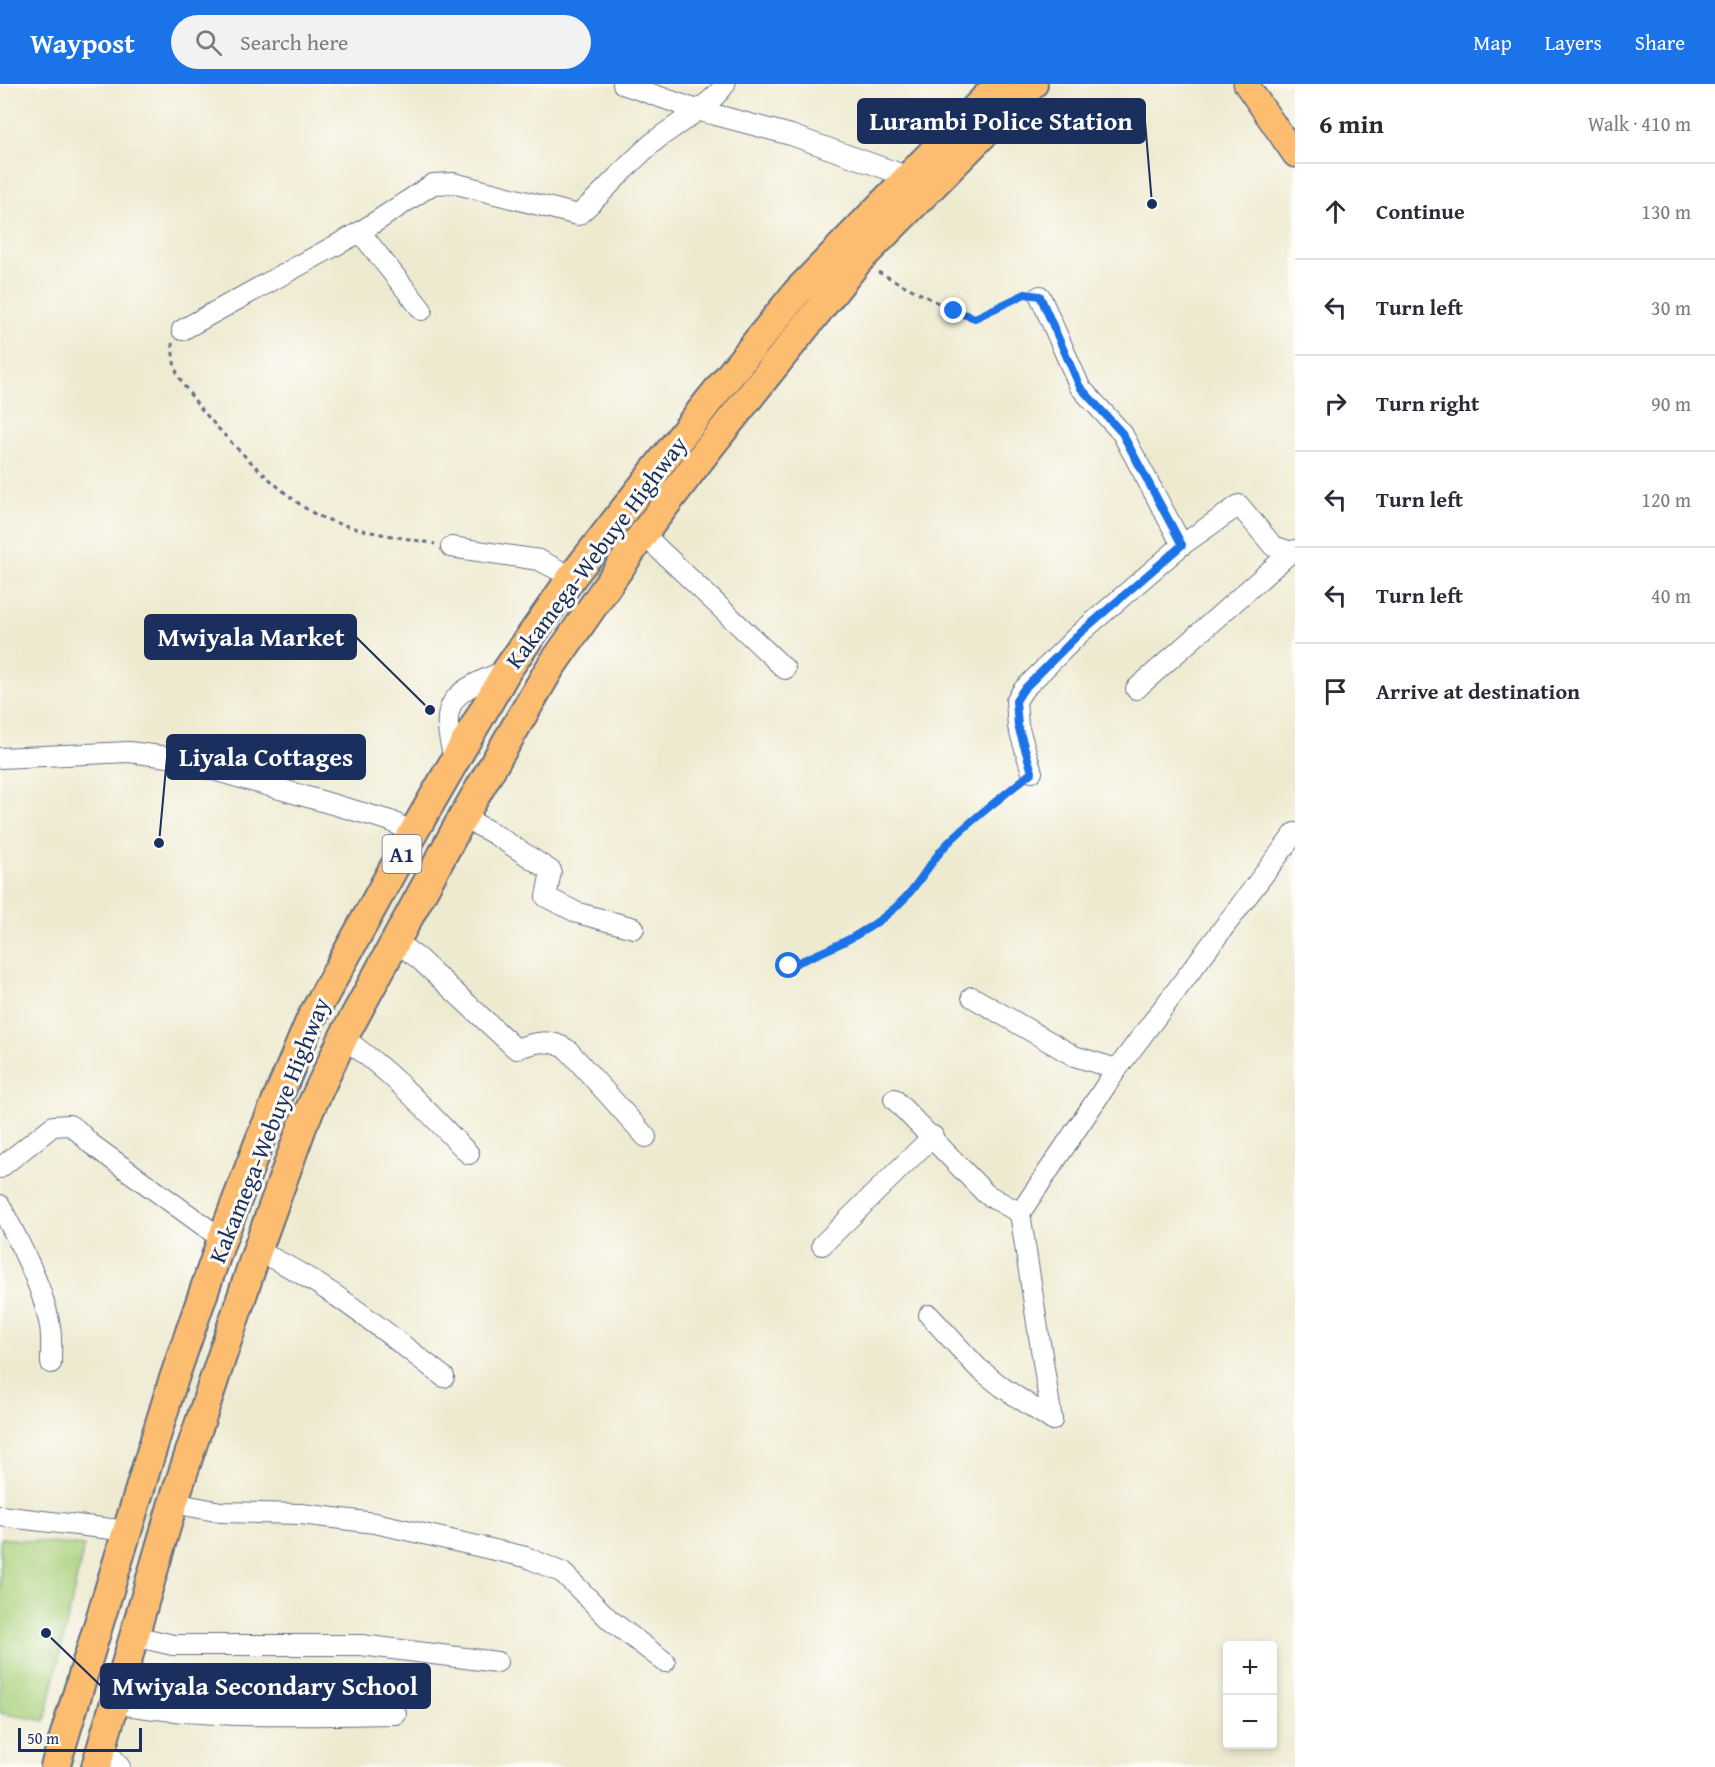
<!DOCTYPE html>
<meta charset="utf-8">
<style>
body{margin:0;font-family:"Gentium Book Plus",serif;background:#f2f2f3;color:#2b2b33}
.controls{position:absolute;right:18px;bottom:18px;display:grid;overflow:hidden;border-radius:6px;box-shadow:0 3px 9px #0003}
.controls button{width:54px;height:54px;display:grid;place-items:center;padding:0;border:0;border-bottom:2px solid #e1e1e2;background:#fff;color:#2b2b33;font:30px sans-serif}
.scale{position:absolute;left:18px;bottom:15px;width:124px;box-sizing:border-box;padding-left:6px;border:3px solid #1b2f5e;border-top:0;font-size:16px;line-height:21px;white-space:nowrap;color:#1b2f5e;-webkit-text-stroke:4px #fdfcf7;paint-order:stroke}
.stop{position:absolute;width:18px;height:18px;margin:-14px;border:4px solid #1a73e8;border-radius:50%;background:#fff}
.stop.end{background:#1a73e8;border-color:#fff;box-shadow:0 2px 6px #0008}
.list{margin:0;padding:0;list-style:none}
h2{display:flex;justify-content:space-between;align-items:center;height:78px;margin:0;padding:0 24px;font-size:26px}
h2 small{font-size:20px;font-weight:400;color:#7c7c81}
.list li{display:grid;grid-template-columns:39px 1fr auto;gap:18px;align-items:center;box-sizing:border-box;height:96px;padding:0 24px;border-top:2px solid #e1e1e2}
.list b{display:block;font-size:22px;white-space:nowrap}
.list em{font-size:20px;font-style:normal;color:#7c7c81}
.icon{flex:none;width:33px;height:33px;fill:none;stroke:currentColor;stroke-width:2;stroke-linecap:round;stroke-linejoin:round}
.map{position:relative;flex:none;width:1295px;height:1683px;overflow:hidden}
header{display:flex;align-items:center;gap:36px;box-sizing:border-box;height:84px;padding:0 30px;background:#1a73e8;color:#fff}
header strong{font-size:28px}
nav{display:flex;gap:33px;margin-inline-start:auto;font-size:21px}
.search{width:420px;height:54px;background:#f2f2f3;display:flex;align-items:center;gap:15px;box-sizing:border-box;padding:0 21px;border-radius:33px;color:#7c7c81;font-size:22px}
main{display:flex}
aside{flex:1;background:#fff}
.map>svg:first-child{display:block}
.green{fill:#a8d07b;stroke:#62806c;stroke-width:1.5}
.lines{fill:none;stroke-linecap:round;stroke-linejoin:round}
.minor-casing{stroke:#657086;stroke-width:22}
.major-casing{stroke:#657086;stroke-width:27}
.highway-casing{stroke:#657086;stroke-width:32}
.path{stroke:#657086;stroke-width:3;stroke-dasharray:4.5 4.5;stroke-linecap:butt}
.minor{stroke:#fff;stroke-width:20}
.major{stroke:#fcbd6f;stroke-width:24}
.highway{stroke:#fcbd6f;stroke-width:28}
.route{stroke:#1a73e8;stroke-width:8}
.labels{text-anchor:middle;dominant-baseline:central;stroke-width:6;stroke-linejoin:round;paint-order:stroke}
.shield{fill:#fdfcf7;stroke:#5f6c8c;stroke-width:1.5}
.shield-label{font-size:22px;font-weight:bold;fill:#1b2f5e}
.street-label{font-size:24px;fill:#1b2f5e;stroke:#fdfcf7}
.leader{fill:none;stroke:#1b2f5e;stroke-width:2}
.callout-dot{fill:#1b2f5e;stroke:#fdfcf7;stroke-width:2}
.callout{fill:#1b2f5e;stroke:#1b2f5e;stroke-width:2}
.callout-label{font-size:26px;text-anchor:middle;font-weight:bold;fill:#fff}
</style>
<header>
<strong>Waypost</strong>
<div class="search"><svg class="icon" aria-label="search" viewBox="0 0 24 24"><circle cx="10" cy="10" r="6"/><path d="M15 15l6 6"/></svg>Search here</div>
<nav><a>Map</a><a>Layers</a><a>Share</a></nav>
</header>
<main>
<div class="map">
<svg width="1295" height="1683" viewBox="0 0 1295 1683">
<rect width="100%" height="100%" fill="#fdfcf7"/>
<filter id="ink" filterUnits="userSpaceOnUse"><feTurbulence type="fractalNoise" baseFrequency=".0167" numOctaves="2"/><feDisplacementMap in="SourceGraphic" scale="12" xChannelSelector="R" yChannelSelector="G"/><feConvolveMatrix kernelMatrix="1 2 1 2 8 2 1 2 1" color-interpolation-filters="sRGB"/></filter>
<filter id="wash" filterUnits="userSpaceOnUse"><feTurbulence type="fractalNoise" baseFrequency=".008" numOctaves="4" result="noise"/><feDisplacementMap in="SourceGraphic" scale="24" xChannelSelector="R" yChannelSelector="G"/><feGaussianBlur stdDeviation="1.35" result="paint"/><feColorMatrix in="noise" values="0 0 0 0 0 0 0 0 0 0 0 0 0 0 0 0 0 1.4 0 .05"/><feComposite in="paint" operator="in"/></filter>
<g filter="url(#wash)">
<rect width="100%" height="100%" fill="#eeead0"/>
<!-- green -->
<polygon class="green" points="0,1454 84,1462 45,1637 0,1629"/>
</g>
<g filter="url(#ink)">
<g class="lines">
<defs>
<g id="minor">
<polyline points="623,0 697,26 791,51 909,93"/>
<polyline points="360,148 422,226"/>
<polyline points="1040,212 1080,303 1122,349 1182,461"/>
<path d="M 182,246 L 360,148 L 433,100 L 453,99 L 578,131 C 605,108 628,79 656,56 C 675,41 714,19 725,0"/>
<polyline points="643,450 785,585"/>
<polyline points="451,463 539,476 572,493"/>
<polyline points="1136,605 1291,468"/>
<polyline points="0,674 129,668 168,673 391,737 413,749"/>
<path d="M 455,677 C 437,616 452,608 507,586"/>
<polyline points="1032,688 1018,642 1016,617 1023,606 1079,550 1182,461 1239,421 1273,462 1291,468 1295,466"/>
<polyline points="463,733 494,750 551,787 546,813 578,829 634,844"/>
<path d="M 394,856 L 419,875 L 516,965 C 535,958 549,954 568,966 L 646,1053"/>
<polyline points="972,913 1074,972 1117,985"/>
<path d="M 343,954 C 390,986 429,1029 469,1070"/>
<polyline points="894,1015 986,1110 1020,1129 1052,1336"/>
<polyline points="0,1084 53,1042 69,1041 76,1045 91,1060 222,1155"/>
<path d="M 0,1121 C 19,1159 42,1199 50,1242 C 52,1254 51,1267 51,1279"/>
<polyline points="1020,1129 1117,985 1295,749"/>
<polyline points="822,1161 933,1052"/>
<path d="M 257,1167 C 325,1197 385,1248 444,1293"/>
<polyline points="929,1231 977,1283 1002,1303 1052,1336"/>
<polyline points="173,1419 221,1428 301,1430 375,1439 526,1473 563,1489 610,1536 665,1578"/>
<polyline points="0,1432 128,1447"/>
<polyline points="134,1552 173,1561 361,1561 497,1578"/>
<path d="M 114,1619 C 207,1636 302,1631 396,1630"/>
<polyline points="102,1660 120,1683"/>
</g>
<polyline id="major" points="1246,0 1295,71"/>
<g id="highway">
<polyline points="55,1683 172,1300 222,1155 260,1056 311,935 413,749 507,586 572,493 708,318 797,208 999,0"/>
<polyline points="96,1683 173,1419 257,1167 303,1040 343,954 463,733 550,584 643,450 711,361 858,177 1033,0"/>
</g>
</defs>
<!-- minor casing -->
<use href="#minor" class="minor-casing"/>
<!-- major casing -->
<use href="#major" class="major-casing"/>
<!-- highway casing -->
<use href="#highway" class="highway-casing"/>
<!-- path -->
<g class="path">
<polyline points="878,188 954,227 975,234 1023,211"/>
<path d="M 172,259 C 173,268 173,277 176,286 C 188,321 285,417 319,432 C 355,448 397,452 435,460"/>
<path d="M 789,882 C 830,865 876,847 906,812 C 920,796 931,777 946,762 C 969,738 994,720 1019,699"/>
</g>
<!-- minor -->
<use href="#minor" class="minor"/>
<!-- major -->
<use href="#major" class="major"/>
<!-- highway -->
<use href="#highway" class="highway"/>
</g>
</g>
<g class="lines" filter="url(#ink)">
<!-- route -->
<path class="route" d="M 789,882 C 830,865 875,847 906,813 C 920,797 931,778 945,762 C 972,734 1003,713 1032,688 L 1018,642 L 1016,617 L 1023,606 L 1079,550 L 1182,461 L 1122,349 L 1080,303 L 1040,212 L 1025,210 L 975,234 L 954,227"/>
</g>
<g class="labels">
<!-- shield labels -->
<rect class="shield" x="382.5" y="751" width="39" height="38" rx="4.5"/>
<g class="shield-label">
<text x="402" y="770">A1</text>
</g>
<!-- street labels -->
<g class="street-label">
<text transform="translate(596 468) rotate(-53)">Kakamega-Webuye Highway</text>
<text transform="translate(269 1046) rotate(-68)">Kakamega-Webuye Highway</text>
</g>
</g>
<!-- callouts -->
<path class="leader" d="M1152 120L1145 37M430 626L356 553M159 759L167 673M46 1549L101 1602"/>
<g class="callout-dot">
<circle cx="1152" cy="120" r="6"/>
<circle cx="430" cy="626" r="6"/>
<circle cx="159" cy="759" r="6"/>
<circle cx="46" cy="1549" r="6"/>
</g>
<g class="callout">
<rect x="858" y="15" width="287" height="44" rx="6"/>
<rect x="145" y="531" width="211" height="44" rx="6"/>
<rect x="167" y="651" width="198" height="44" rx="6"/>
<rect x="101" y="1580" width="329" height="44" rx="6"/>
</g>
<g class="callout-label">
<text x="1001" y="46">Lurambi Police Station</text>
<text x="251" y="562">Mwiyala Market</text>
<text x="266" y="682">Liyala Cottages</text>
<text x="265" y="1611">Mwiyala Secondary School</text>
</g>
</svg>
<div class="controls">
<button>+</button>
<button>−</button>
</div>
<div class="scale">50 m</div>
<div class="stop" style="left:789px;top:882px"></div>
<div class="stop end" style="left:954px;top:227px"></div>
</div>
<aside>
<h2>6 min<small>Walk · 410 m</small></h2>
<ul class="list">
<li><svg class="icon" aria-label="ahead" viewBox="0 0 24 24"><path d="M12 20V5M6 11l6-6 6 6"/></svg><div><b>Continue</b></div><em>130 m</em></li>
<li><svg class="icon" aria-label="left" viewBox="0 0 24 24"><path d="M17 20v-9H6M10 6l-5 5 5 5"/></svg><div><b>Turn left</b></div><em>30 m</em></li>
<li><svg class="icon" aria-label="right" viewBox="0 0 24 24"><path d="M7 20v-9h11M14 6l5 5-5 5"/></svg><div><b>Turn right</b></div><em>90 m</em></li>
<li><svg class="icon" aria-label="left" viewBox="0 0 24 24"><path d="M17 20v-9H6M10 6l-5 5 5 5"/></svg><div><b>Turn left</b></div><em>120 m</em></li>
<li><svg class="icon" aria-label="left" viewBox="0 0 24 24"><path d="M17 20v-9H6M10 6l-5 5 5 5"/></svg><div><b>Turn left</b></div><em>40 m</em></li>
<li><svg class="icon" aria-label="arrive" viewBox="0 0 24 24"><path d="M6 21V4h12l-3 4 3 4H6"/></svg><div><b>Arrive at destination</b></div></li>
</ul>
</aside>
</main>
